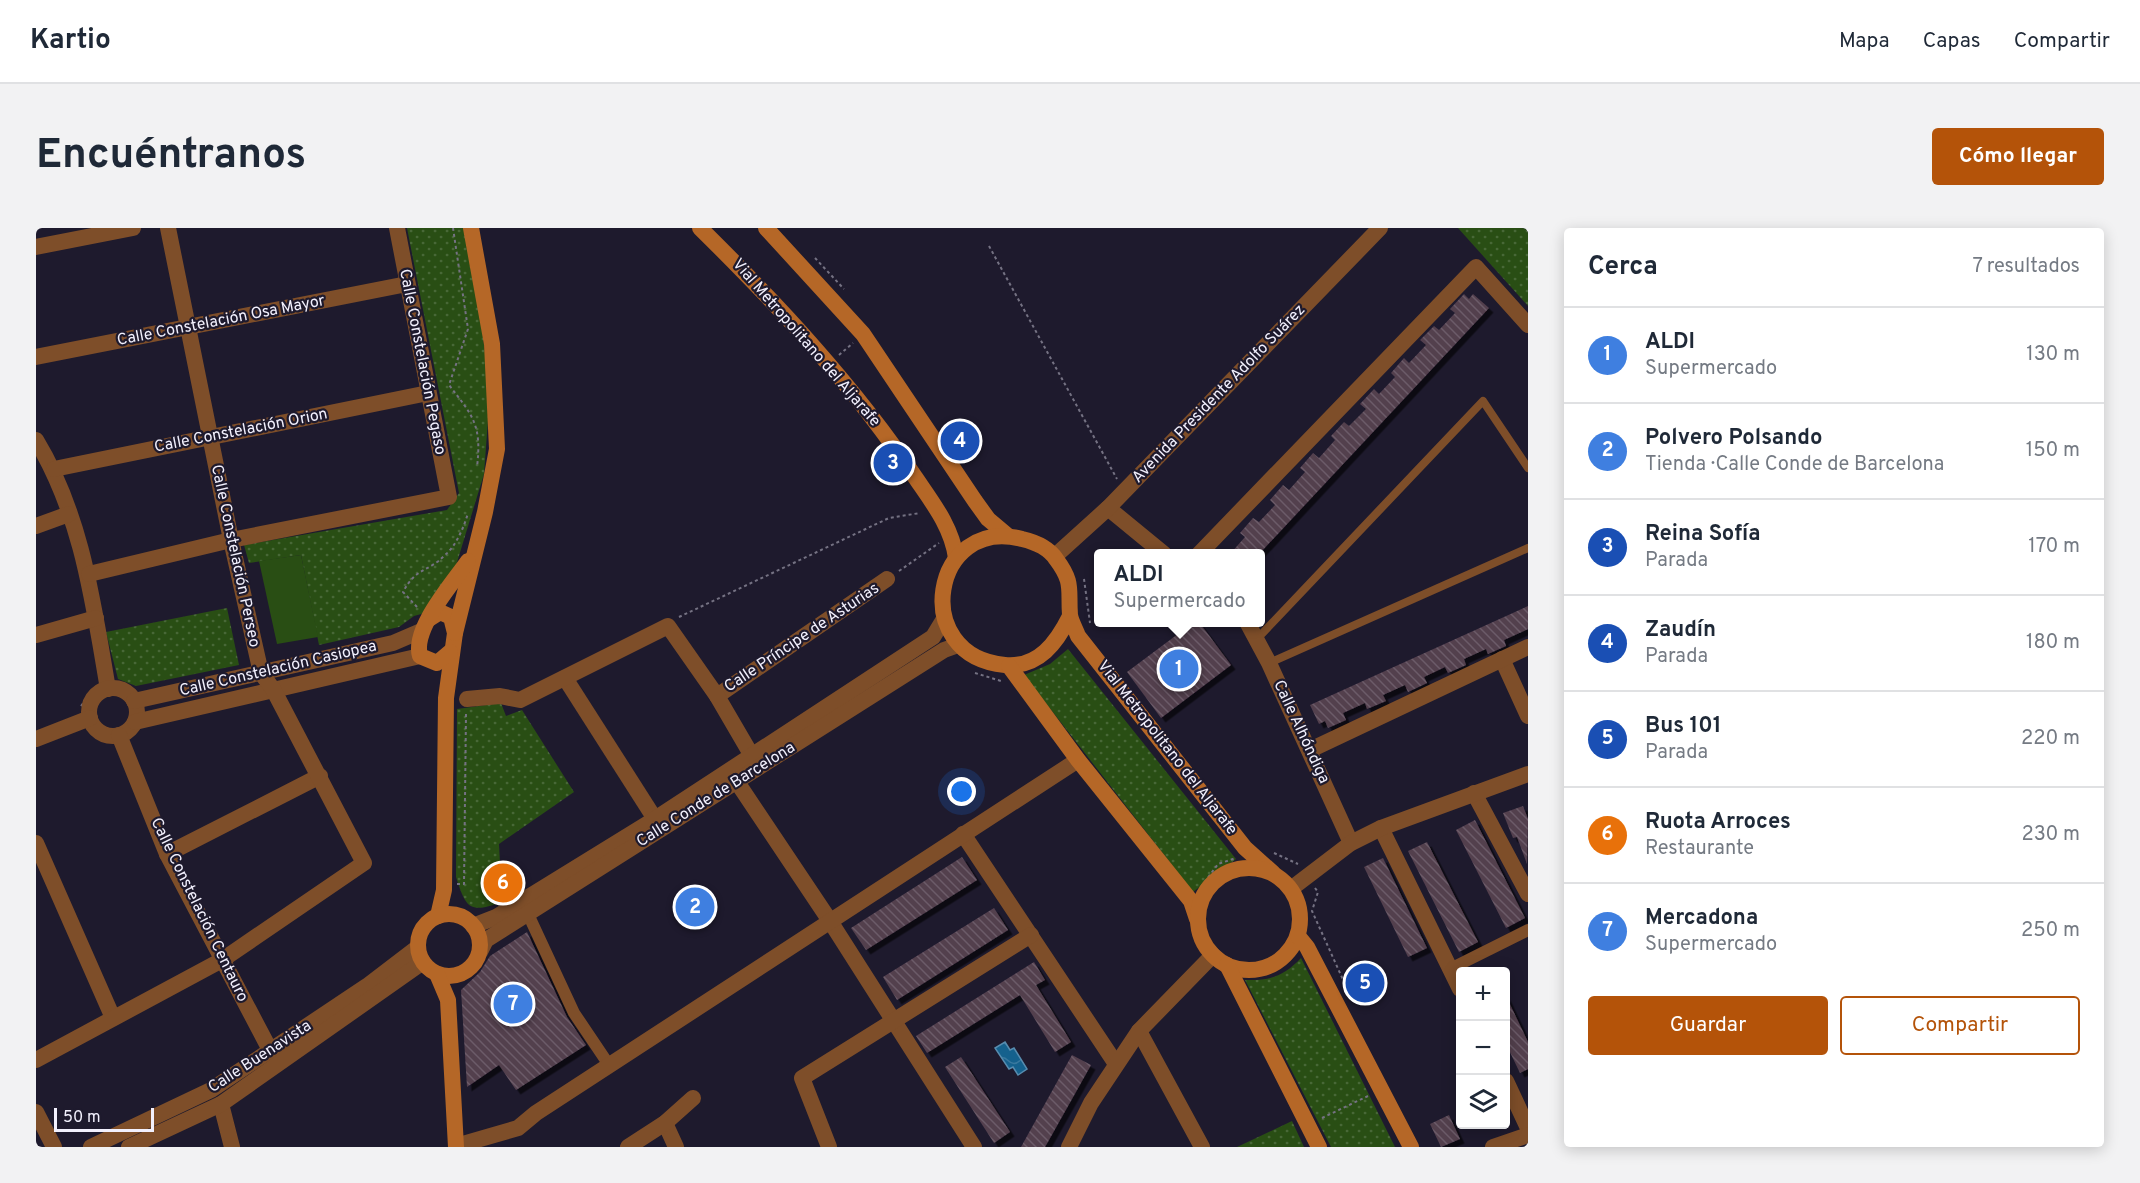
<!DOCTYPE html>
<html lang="es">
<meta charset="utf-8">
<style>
body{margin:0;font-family:Overpass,sans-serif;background:#f2f2f3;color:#1f2937}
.controls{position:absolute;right:18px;bottom:18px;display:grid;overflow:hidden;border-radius:6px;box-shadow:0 3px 15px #0003}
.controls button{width:54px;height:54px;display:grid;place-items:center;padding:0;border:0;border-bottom:2px solid #e0e1e3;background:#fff;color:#1f2937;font:30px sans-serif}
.scale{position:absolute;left:18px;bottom:15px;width:100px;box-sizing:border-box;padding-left:6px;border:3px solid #f2f0fd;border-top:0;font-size:16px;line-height:21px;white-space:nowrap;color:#f2f0fd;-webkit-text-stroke:4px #1e1a2d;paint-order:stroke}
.you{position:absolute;left:926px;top:564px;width:21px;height:21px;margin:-15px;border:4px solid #fff;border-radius:50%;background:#1a73e8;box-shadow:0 0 0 9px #1a73e833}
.badge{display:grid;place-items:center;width:39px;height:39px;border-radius:50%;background:#b45309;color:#fff;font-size:20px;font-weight:700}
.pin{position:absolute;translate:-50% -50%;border:3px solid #fff;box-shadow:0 2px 6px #0006}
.popup{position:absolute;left:1058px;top:321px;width:171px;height:78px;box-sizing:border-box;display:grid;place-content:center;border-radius:6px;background:#fff;filter:drop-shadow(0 2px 4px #0005);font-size:20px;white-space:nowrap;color:#747a83}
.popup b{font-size:22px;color:#1f2937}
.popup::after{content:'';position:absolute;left:50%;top:100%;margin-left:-12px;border:12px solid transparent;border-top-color:#fff}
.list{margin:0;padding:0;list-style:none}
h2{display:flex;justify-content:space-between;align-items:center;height:78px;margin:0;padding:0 24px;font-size:26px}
h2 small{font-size:20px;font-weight:400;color:#747a83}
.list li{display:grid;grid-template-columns:39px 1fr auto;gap:18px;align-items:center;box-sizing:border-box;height:96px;padding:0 24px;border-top:2px solid #e0e1e3}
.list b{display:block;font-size:22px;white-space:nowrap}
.list p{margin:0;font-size:20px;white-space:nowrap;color:#747a83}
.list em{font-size:20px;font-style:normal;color:#747a83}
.actions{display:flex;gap:12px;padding:18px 24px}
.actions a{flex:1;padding:14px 0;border:2px solid #b45309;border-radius:6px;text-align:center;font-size:21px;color:#b45309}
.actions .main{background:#b45309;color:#fff}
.icon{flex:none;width:33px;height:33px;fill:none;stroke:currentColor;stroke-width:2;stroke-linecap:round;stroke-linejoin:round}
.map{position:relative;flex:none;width:1492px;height:919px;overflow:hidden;border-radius:6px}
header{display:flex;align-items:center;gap:36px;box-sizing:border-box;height:84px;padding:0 30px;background:#fff;border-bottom:2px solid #e0e1e3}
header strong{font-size:28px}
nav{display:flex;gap:33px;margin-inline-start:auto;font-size:21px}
.intro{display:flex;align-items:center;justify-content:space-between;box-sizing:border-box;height:144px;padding:0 36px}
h1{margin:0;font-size:42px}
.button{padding:15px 27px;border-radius:6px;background:#b45309;color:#fff;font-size:21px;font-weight:700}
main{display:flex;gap:36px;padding:0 36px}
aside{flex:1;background:#fff;border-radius:6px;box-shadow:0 3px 15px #0003}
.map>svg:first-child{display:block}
.park{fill:url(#park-dots)}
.pitch{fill:#294e14}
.water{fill:url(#water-waves);stroke:#578caf;stroke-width:1.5}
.building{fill:url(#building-back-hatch);filter:url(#shadow)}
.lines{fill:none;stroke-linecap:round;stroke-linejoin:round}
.path{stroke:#757283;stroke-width:2;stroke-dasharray:3 3;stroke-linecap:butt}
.service{stroke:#7e4e29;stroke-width:8}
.pedestrian{stroke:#7e4e29;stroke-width:12}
.minor{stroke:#7e4e29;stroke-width:16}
.tertiary{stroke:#7e4e29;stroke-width:16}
.secondary{stroke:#b56727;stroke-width:16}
.labels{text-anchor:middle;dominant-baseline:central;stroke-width:4.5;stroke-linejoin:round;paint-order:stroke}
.street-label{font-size:16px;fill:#f2f0fd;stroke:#1e1a2d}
</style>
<header>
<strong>Kartio</strong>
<nav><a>Mapa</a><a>Capas</a><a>Compartir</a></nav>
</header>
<div class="intro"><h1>Encuéntranos</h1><a class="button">Cómo llegar</a></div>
<main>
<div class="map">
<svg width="1492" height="919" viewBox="0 0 1492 919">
<defs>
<pattern id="park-dots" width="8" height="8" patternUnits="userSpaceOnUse" patternTransform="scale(1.5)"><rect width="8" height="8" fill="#294e14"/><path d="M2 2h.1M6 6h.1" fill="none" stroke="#486837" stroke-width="1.8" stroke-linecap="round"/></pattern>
<pattern id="water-waves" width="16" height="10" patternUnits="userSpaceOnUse" patternTransform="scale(1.5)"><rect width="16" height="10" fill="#15618d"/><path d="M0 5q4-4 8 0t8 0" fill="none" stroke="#38789e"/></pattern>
<pattern id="building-back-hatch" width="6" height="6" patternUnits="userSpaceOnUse" patternTransform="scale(1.5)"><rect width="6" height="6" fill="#533f4e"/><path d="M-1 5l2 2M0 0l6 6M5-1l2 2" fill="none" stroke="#6c5b68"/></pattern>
<filter id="shadow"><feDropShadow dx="4.5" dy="4.5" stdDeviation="0" flood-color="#0009"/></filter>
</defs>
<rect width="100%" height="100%" fill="#1e1a2d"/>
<!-- park -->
<g class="park">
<polygon points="371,0 428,0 442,69 454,165 448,246 407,380 378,388 363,399 283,417 265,327 213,335 208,317 411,282 423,265"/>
<polygon points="1422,0 1492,0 1492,78"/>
<polygon points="191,380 203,437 100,458 82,451 70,404"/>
<polygon points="1032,421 1200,631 1157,664 988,447 1014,436"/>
<path d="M 465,475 L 470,488 L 486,482 L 538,564 L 463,616 L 466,674 C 433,686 430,680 420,649 L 421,481 Z"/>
<path d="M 1265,730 L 1359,919 L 1295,919 L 1209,752 C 1234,753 1248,748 1265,730 Z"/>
<polygon points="1256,893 1268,919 1201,919"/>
</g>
<!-- pitch -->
<polygon class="pitch" points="265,327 282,409 241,416 223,333"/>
<!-- water -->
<polygon class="water" points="969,814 974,822 978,820 991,841 982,847 977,839 973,841 959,820"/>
<!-- building -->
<g class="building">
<polygon points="1428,66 1433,71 1437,66 1453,80 1223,326 1194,326 1209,309 1204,305 1217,290 1223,294 1239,277 1234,272 1247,257 1253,262 1269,244 1264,240 1277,225 1283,230 1299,212 1295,208 1308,194 1313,198 1330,181 1324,176 1338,161 1343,166 1359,149 1355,145 1368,130 1373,135 1390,117 1384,112 1398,98 1403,102 1419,85 1414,81"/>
<polygon points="1492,378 1492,401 1468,412 1470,418 1452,426 1450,421 1428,431 1430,437 1412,445 1409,439 1388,449 1391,455 1372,464 1369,457 1347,467 1350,473 1331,481 1329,475 1307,485 1310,492 1292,500 1289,493 1283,496 1274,477"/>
<polygon points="1158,394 1163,394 1195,437 1125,490 1091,444"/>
<polygon points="1487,578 1492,591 1491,636 1481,609 1477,610 1467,585"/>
<polygon points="1439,592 1489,690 1470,700 1420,602"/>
<polygon points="1391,614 1442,714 1423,724 1372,623"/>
<polygon points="926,629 941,652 830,722 815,700"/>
<polygon points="1347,630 1391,720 1372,729 1328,639"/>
<polygon points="958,680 972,702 861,772 847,749"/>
<polygon points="491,704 531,789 550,817 480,862 463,837 431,859 425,762 444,744 454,728"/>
<polygon points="998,734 1009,752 1000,757 1035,814 1019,824 984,767 891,825 880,808"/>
<polygon points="1470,768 1492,814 1492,841 1484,845 1470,816"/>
<polygon points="1036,827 1055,837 1009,919 985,919"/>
<polygon points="925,829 974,904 958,915 909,839"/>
<polygon points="1413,887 1424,911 1405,919 1394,896"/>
</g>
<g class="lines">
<!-- path -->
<g class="path">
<path d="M 417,0 L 432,101 L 413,157 C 437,188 446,197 441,239"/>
<polyline points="953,18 1081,251"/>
<polyline points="779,30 808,61"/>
<polyline points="803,127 817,115"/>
<polyline points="863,343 903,315"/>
<polyline points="1048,351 1054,395"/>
<path d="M 381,379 L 367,364 C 380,339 393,344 409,327 C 420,318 428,299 432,285"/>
<polyline points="643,389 853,290 884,285"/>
<polyline points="939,445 965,453"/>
<polyline points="45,478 58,461"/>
<polyline points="1238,625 1262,636"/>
<polyline points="421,656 428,656 430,486"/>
<polyline points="1165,659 1182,636 1200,630"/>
<polyline points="1279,660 1282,664 1276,683 1313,765"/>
<polyline points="1286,890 1332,868"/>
</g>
<!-- service -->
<g class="service">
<polyline points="1220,412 1447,173 1492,240"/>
<polyline points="1233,435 1492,320"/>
</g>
<!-- pedestrian -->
<g class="pedestrian">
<polyline points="492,686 538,785 573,837"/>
<polyline points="1414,741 1492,702"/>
</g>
<!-- minor -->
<g class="minor">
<polyline points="0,19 97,0"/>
<polyline points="0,129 371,56"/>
<path d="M 0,212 C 46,288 57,374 72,461"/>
<polyline points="18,241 392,165"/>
<polyline points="1072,280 1128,326"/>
<polyline points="0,298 33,286"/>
<polyline points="1163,326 1440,39 1492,97"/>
<polyline points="1019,328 1072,280 1344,0"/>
<polyline points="53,346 195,312 413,269 361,0"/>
<polyline points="1211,394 1233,435 1315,615"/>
<polyline points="0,407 60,390"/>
<polyline points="1466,431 1492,488"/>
<polyline points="529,450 619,591"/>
<circle cx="77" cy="484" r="24"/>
<polyline points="681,468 851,351"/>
<polyline points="431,471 464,468 484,472 632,398 681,468 716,528"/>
<polyline points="98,473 357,415 385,403"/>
<polyline points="99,494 384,428"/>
<polyline points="83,507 131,626 234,822"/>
<polyline points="0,511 54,490"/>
<polyline points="1274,522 1492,419"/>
<polyline points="701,554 794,693 938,919"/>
<polyline points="1438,565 1492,666"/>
<polyline points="1345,600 1424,761"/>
<polyline points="927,606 1080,836"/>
<polyline points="0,615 77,790"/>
<polyline points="131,626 284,548"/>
<polyline points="1256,660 1315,615 1345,600 1492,546"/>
<polyline points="1103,803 1166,919"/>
<polyline points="0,832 186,732 328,635 237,461 225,445 195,312 132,0"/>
<polyline points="1470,853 1492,900"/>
<polyline points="185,876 196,919"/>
<polyline points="0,884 18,919"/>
<polyline points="629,895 640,919"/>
<polyline points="420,918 482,900 500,885 1042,532"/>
<polyline points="592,919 629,895 657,870"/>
<polyline points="793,919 766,850 995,707"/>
<polyline points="1033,919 1055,875 1103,803 1177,727"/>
<polyline points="1457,919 1492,907"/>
</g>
<!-- tertiary -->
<g class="tertiary">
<polyline points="437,698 460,689 619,591 897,409 908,391"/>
<polyline points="444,724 450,712 908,422 922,417"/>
<polyline points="55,919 175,862 331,758 382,719"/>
<polyline points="93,919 185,876 387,734"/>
</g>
<!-- secondary -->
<g class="secondary">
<path d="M 664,0 C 742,77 818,158 879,249 C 896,274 916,299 920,330"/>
<polyline points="730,0 827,106 939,273 952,291 971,307"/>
<path d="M 1034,388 C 1021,414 1003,440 969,437 C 872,428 896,287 986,311 C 999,314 1012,319 1020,331 C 1038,355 1032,361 1034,387 C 1035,394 1040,402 1042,408 L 1209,620 L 1237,645"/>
<polyline points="393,391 404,384 415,389 419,405 410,470 408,662 402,688"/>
<polyline points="419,405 449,284 461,221 456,116 435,0"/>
<path d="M 414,424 L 401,435 L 384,428 C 376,401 416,356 432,333"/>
<polyline points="973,438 1042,532 1155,673 1161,691"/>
<circle cx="1213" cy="691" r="51"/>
<circle cx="413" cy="717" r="31"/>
<polyline points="1262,708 1271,719 1375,919"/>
<polyline points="1191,737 1283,919"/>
<polyline points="401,746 412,772 420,919"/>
</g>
</g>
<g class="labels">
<!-- street labels -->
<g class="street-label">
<text transform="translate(185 93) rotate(-11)">Calle Constelación Osa Mayor</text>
<text transform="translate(770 115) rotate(49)">Vial Metropolitano del Aljarafe</text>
<text transform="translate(386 134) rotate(79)">Calle Constelación Pegaso</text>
<text transform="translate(1183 166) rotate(-46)">Avenida Presidente Adolfo Suárez</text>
<text transform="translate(205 203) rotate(-11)">Calle Constelación Orion</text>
<text transform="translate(199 328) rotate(78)">Calle Constelación Perseo</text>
<text transform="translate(766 410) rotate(-34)">Calle Príncipe de Asturias</text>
<text transform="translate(242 441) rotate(-13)">Calle Constelación Casiopea</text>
<text transform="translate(1265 504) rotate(65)">Calle Alhóndiga</text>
<text transform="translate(1131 520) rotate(52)">Vial Metropolitano del Aljarafe</text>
<text transform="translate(680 567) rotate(-32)">Calle Conde de Barcelona</text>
<text transform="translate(163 682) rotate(64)">Calle Constelación Centauro</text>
<text transform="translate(224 829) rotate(-33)">Calle Buenavista</text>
</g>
</g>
</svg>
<div class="controls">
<button>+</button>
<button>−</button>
<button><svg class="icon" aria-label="layers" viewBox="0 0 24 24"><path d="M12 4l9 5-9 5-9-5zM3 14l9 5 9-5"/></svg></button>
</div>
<div class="scale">50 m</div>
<div class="you"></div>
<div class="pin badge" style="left:1143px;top:441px;background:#3f7fe0">1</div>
<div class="popup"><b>ALDI</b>Supermercado</div>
<div class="pin badge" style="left:659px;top:679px;background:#3f7fe0">2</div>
<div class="pin badge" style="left:857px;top:235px;background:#1a4fb4">3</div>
<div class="pin badge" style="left:924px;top:213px;background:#1a4fb4">4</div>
<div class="pin badge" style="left:1329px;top:755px;background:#1a4fb4">5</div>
<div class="pin badge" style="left:467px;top:655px;background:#e8710a">6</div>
<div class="pin badge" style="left:477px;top:776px;background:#3f7fe0">7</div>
</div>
<aside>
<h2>Cerca<small>7 resultados</small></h2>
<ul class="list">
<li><span class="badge" style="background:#3f7fe0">1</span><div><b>ALDI</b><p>Supermercado</p></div><em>130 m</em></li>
<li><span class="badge" style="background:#3f7fe0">2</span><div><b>Polvero Polsando</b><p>Tienda · Calle Conde de Barcelona</p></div><em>150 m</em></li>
<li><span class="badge" style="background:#1a4fb4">3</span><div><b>Reina Sofía</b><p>Parada</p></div><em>170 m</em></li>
<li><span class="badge" style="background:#1a4fb4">4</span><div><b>Zaudín</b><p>Parada</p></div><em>180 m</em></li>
<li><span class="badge" style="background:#1a4fb4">5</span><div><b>Bus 101</b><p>Parada</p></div><em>220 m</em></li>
<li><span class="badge" style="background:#e8710a">6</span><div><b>Ruota Arroces</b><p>Restaurante</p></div><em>230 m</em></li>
<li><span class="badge" style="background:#3f7fe0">7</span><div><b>Mercadona</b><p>Supermercado</p></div><em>250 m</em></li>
</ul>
<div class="actions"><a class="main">Guardar</a><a>Compartir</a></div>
</aside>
</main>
